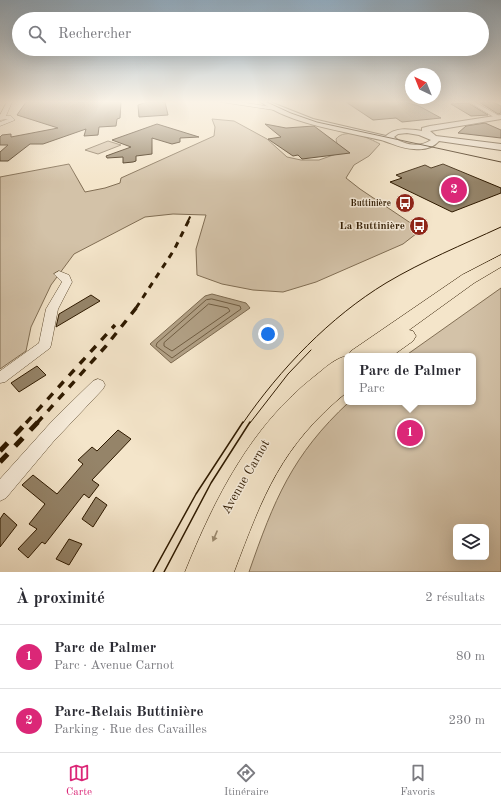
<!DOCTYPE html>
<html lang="fr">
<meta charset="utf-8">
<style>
body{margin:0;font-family:"Old Standard TT",serif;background:#f7f7f7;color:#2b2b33}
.controls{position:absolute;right:12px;bottom:12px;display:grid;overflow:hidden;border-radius:6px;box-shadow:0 4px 16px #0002}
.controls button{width:36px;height:36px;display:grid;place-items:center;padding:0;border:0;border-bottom:1px solid #e1e1e2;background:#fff;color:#2b2b33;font:20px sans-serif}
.compass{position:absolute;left:405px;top:68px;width:36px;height:36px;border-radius:50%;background:#fff;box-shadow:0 4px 16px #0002;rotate:317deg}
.you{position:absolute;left:268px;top:334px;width:14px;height:14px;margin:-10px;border:3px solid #fff;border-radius:50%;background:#1a73e8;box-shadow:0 0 0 6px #1a73e833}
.badge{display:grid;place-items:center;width:26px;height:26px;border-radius:50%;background:#db2777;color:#fff;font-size:13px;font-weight:700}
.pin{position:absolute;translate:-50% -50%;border:2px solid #fff;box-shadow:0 1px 4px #0006}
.popup{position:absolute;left:344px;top:353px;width:132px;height:52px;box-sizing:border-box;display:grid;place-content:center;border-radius:6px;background:#fff;filter:drop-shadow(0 1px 3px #0005);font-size:13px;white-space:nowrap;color:#7c7c81}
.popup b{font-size:15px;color:#2b2b33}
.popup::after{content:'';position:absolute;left:50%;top:100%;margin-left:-8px;border:8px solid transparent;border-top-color:#fff}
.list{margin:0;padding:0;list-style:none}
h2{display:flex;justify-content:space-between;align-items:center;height:52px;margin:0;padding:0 16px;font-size:17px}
h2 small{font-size:13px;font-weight:400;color:#7c7c81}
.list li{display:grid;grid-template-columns:26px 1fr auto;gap:12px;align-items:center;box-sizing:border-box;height:64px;padding:0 16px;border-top:1px solid #e1e1e2}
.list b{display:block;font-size:15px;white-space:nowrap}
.list p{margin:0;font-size:13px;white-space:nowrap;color:#7c7c81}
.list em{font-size:13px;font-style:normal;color:#7c7c81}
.icon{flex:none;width:22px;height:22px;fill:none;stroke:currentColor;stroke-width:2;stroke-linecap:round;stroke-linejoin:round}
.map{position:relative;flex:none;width:501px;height:572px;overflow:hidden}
.search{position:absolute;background:#fff;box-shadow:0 4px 16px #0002;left:12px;right:12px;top:12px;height:44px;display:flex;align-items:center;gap:10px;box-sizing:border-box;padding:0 14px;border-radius:22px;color:#7c7c81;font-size:15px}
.sheet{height:180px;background:#fff}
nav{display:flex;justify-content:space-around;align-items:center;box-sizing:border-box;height:56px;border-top:1px solid #e1e1e2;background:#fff;font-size:11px;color:#7c7c81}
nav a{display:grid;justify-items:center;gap:2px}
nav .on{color:#db2777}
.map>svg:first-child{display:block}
.green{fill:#d3c2a8;stroke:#816e54;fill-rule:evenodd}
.water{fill:#b1a085;stroke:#7d6a50}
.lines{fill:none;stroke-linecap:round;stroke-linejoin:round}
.shore{stroke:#705d42;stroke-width:1}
.building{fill:#958469;stroke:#2f1a00}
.minor-casing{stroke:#604d32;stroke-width:1}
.tertiary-casing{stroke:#604d32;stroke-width:2}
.primary-casing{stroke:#2f1a00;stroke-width:1}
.minor{fill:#f8eedd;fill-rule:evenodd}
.tertiary{fill:#f8eedd;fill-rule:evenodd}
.primary{fill:#f4e5ca;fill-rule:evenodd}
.tram-far1{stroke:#2f1a00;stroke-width:1}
.tram{stroke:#2f1a00;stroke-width:1.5}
.rail-far3{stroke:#2f1a00;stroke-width:2;stroke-dasharray:5 5;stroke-linecap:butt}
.rail-far2{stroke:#2f1a00;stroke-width:3;stroke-dasharray:6 6;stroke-linecap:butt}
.rail-far1{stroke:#2f1a00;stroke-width:3.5;stroke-dasharray:8 8;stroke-linecap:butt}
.rail{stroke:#2f1a00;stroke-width:5;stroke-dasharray:11 11;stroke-linecap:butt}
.oneway{fill:#9b8a6f}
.labels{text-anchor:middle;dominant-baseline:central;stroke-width:3;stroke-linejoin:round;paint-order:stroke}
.far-poi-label{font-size:9px;font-weight:bold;fill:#2f1a00;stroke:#f8eedd;text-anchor:end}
.poi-label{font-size:11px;font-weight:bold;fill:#2f1a00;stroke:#f8eedd;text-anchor:end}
.near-street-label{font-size:13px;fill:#2f1a00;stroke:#f8eedd}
</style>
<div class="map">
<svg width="501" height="572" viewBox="0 0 501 572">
<rect width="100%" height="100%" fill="#f4e5ca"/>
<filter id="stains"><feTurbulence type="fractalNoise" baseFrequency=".005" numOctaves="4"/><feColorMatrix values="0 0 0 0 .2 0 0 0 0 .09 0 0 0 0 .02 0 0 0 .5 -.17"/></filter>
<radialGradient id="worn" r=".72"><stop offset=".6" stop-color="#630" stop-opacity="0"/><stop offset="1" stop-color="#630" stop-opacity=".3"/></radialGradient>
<!-- green -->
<g class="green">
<path d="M 212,119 L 234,121 L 267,139 L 287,157 L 301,160 L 319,160 L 339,153 L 336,139 C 345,127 369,138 380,144 L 369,156 L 354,165 L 346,178 L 360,189 L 421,230 L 403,244 L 316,282 L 283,292 L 253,290 L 222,284 L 197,275 L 196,249 L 206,215 L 173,214 L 145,217 L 74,254 L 51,285 L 31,327 L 26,351 L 0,369 L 0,177 L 69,164 L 85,192 L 105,188 L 120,183 L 121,178 L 214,136 L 215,127 Z"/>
<polygon points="108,141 121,145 98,154 85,150"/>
<path d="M 501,288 L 501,572 L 249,572 C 274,500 292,455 349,402 L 473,402 L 473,356 L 405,356 ZM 456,527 L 486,527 L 486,557 L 456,557 Z"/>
</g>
<!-- water -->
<polygon class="water" points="212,294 246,303 250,308 171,363 150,344 205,296"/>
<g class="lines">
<!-- shore -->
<g class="shore">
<polygon points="212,299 240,306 241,309 172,358 156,346 157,343 206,300"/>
<polygon points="209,304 228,308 230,311 172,351 164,346 164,343"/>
</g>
</g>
<!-- building -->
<g class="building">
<polygon points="26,102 121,102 120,118 117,119 116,126 99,127 98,135 84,136 86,129 43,144 30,144 8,161 0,161 0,152 8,145 0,145 0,137 2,135 11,134 11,137 58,128 17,115"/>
<polygon points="147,102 165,102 168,115 139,117 138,105"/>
<polygon points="346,102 404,102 419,106 441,118 402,122 396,118 373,120"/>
<polygon points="479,102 493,102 501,106 501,113 498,114"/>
<polygon points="468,103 488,115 471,116 451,104"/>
<polygon points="485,123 501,130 501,138 458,133 466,126"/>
<polygon points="157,124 199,137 180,138 180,142 172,144 152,138 152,154 136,156 136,161 133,162 123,163 123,157 107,158 106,156 131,147 112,140"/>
<polygon points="265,124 286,128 314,126 350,153 302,159 298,155 293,156 268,139 281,137"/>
<polygon points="443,164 501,188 501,193 452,212 390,182 402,178 396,175 425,165 431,168"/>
<polygon points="91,295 100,301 56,327 59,314"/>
<polygon points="37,366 46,375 19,392 11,383"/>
<polygon points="118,430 131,439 92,480 99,485 89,498 84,494 45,544 42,542 28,558 18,549 37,529 29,524 45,504 22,485 33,475 57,494 83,464 78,460 92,447 97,451"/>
<polygon points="96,497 107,505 93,527 82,519"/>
<polygon points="4,513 17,525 0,547 0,519"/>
<polygon points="69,539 82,544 69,565 56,559"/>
</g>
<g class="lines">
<defs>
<g id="minor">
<polygon points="7,102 12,102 6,116 11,116 15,120 0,126 0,122 8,119 0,120 0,115"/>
<polygon points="221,102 240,102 278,108 275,110"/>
<polygon points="469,102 475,102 501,117 501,119 497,119"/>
<polygon points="59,271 69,275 72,282 58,309 51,345 50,348 5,382 0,383 0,371 39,343 46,309 62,282 54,274"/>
<polygon points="98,379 103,381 105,385 103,389 53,442 6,498 0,501 0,479 54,419 93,381"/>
</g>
<path id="tertiary" d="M 261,102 L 270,102 L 313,119 L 386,136 C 396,127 408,129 422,131 L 422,128 L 430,126 L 501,115 L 501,119 L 430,131 L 436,136 L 501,144 L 501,150 L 439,141 C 433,148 423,150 414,149 C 402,149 392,143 381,140 C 347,132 289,124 261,102 ZM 407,133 L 419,135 L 431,140 C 420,148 403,145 394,137 L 398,134 Z"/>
<path id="primary" d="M 501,255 L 501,267 L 474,283 L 409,330 L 413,331 L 416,336 L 413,341 L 392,356 L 347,356 L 347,392 C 281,446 263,495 234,572 L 185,572 C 215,498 251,426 315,376 C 324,369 336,357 348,356 L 351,351 L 462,275 Z"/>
</defs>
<!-- minor casing -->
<use href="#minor" class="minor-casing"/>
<!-- tertiary casing -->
<use href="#tertiary" class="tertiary-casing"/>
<!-- primary casing -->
<use href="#primary" class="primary-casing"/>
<!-- minor -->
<use href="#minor" class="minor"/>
<!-- tertiary -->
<use href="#tertiary" class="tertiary"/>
<!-- primary -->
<use href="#primary" class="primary"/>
<!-- tram-far1 -->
<g class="tram-far1">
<polyline points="267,102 291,113 317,122 501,162"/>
<path d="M 243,423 C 280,369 330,317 386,283 C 423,261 462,245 501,227"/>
<polyline points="250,423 288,374 311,350"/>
</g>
<!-- tram -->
<g class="tram">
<polyline points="153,572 196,494 243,422"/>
<polyline points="164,572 211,483 250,422"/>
</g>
<!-- rail-far3 -->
<polyline class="rail-far3" points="188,221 191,215"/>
<!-- rail-far2 -->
<polyline class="rail-far2" points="136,308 174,250 189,220"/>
<!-- rail-far1 -->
<g class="rail-far1">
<polyline points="26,423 115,325"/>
<polyline points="37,423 106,346 137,307"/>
</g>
<!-- rail -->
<g class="rail">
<polyline points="0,451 27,422"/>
<polyline points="0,462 38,422"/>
</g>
</g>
<!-- one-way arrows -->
<defs><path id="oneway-solid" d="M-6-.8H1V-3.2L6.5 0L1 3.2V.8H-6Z"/></defs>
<use class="oneway" href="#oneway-solid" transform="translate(215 536) rotate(113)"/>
<!-- sky -->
<linearGradient id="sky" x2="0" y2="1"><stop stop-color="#92acc0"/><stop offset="0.56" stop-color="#faf3e7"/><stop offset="1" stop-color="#faf3e7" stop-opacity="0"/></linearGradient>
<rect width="501" height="182" fill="url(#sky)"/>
<!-- icons -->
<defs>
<symbol id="bus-disc" viewBox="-11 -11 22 22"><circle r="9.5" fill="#8f2418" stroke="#f8eedd"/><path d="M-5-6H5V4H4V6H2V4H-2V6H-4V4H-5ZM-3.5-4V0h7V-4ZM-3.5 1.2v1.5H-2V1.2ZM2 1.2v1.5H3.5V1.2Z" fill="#fff"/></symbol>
</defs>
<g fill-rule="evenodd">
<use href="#bus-disc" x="394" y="192" width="22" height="22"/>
<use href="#bus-disc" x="408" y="215" width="22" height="22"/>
</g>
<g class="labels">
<!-- far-poi labels -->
<g class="far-poi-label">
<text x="391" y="203">Buttinière</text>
</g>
<!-- poi labels -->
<g class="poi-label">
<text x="405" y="226">La Buttinière</text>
</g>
<!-- near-street labels -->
<g class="near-street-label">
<text transform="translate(246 477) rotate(-60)">Avenue Carnot</text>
</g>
</g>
<rect width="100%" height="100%" filter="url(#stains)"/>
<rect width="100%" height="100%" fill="url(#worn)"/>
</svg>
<div class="controls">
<button><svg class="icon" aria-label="layers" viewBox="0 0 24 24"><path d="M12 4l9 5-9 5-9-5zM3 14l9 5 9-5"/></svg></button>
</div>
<svg class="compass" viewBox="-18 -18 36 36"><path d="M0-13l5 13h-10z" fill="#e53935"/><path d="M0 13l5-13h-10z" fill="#7c7c81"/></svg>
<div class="you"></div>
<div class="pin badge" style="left:410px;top:433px">1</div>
<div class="popup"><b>Parc de Palmer</b>Parc</div>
<div class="pin badge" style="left:454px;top:190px">2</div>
<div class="search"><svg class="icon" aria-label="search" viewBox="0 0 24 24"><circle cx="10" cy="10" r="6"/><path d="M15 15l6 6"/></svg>Rechercher</div>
</div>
<section class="sheet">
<h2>À proximité<small>2 résultats</small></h2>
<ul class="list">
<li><span class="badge">1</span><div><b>Parc de Palmer</b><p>Parc · Avenue Carnot</p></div><em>80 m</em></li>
<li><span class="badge">2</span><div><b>Parc-Relais Buttinière</b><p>Parking · Rue des Cavailles</p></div><em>230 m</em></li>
</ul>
</section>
<nav>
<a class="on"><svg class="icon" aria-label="map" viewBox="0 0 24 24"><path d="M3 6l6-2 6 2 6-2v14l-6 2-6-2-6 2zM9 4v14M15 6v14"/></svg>Carte</a>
<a><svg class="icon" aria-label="directions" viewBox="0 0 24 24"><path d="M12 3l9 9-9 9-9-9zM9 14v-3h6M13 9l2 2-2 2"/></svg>Itinéraire</a>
<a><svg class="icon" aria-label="saved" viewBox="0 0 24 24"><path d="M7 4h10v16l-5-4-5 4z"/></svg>Favoris</a>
</nav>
